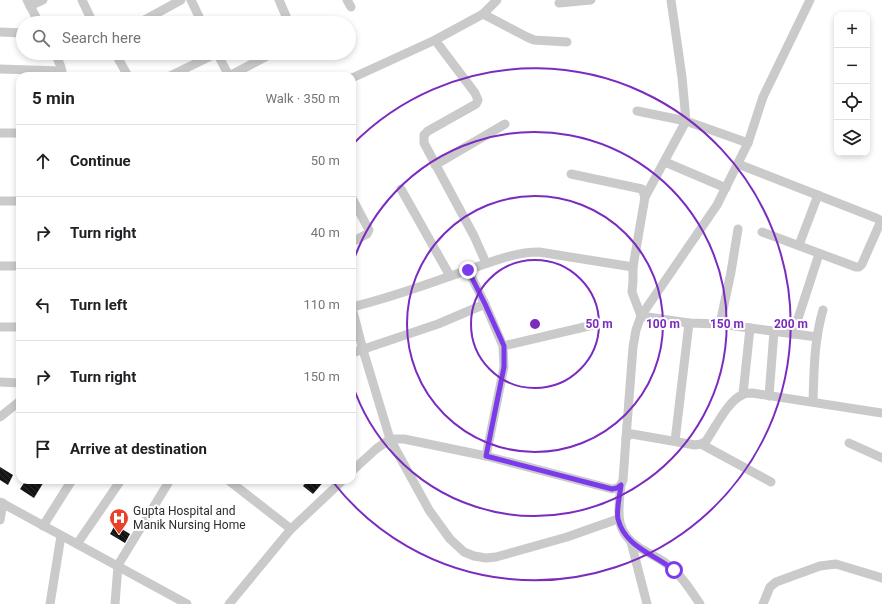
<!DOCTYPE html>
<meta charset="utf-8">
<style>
body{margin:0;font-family:Roboto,sans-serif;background:#f6f6f6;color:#202124}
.controls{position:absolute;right:12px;top:12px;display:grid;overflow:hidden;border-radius:8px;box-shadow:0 2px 6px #0003}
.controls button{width:36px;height:36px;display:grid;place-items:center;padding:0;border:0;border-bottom:1px solid #e0e0e0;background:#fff;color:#202124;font:20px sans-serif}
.stop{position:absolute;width:12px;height:12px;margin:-9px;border:3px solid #7c3aed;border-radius:50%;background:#fff}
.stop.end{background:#7c3aed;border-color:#fff;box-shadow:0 1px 4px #0008}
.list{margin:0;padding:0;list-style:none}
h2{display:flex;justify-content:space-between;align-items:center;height:52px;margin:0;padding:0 16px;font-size:17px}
h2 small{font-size:13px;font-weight:400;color:#757577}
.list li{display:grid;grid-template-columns:26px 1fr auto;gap:12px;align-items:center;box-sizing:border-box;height:72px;padding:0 16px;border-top:1px solid #e0e0e0}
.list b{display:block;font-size:15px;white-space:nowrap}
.list em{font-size:13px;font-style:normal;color:#757577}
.icon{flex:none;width:22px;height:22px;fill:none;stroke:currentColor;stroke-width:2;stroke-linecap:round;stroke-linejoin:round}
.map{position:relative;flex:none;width:882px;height:604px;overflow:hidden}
.search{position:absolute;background:#fff;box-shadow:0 2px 6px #0003;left:16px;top:16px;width:340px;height:44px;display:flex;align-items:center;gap:10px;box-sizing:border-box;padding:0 14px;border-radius:22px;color:#757577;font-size:15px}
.panel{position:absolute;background:#fff;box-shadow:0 2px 6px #0003;left:16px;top:72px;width:340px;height:412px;border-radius:12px}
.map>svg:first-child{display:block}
.building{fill:url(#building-back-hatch)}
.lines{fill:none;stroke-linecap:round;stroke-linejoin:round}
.minor{stroke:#cacaca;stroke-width:9}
.route{stroke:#7c3aed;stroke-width:5}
.ring{fill:none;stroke:#7b2cbf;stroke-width:2}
.labels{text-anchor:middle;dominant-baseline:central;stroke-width:4;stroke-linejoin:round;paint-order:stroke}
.poi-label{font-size:12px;fill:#2d2d2d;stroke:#fff;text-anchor:start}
.centre{fill:#7b2cbf;stroke:#fff;stroke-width:2}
.ring-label{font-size:12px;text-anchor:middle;font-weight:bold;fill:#7b2cbf;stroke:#fff;stroke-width:4;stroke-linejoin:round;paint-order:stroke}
</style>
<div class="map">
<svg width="882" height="604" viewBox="0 0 882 604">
<defs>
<pattern id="building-back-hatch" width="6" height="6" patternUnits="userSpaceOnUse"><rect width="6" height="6" fill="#141414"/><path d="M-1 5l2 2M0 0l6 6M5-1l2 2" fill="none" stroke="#2e2e2e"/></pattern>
</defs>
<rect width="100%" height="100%" fill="#fff"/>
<!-- building -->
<g class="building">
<polygon points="0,467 13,475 8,485 0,480"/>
<polygon points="26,480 45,480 34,498 20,489"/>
<polygon points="308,480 325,480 313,494 303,486"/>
<polygon points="115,525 130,534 125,543 110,534"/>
</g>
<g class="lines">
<!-- minor -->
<g class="minor">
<polyline points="27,0 39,23"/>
<polyline points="82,0 93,23"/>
<polyline points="191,0 202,23"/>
<polyline points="279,0 289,23"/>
<polyline points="347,0 351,7"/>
<polyline points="671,0 682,77 686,121 645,197 633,267 633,281 632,292 641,316 689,323 720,324 817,337"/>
<polyline points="559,3 591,0"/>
<polyline points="30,6 43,0"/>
<polyline points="483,14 527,37 534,40 567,42"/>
<polyline points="139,23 181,0"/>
<polyline points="0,32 23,33"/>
<polyline points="435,40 475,93 478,100 476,104 428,131 424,135 424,143 474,236 486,263"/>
<polyline points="55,53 61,67 62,76"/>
<polyline points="115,53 128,76"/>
<polyline points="217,53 229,76 273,53"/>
<polyline points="0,69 62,71"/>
<polyline points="170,76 217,53"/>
<polyline points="352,78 435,40 483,14 497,0"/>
<polyline points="637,111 686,121 748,143"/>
<polyline points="0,133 20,133"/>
<polyline points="665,162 726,188"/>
<polyline points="738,164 876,218 880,220 880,223 862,264 859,267 856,267 762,232"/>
<polyline points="435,165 505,124"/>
<polyline points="571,174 642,189 645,197"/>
<polyline points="401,189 450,276"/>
<polyline points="352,198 369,230 367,234 352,242"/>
<polyline points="0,201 20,201"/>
<polyline points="799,245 818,195"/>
<polyline points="0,266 20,266"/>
<polyline points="468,270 485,304 503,346 504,367 486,456"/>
<path d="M 352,307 C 391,298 428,284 465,271 C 489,263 513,252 539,252 L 633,267"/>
<polyline points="352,308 363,350 390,439 429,510 450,539 464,552 474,556 486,558 496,557 567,537 618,519"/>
<polyline points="720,324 731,272 738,229"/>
<polyline points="0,327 20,327"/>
<polyline points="793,334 819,254"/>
<polyline points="503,346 593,325"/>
<polyline points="352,353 438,324 485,304"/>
<polyline points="0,382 20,383"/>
<polyline points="743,394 750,328"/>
<polyline points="769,396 774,331"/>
<path d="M 813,402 C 814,371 814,340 823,310"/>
<polyline points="0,417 20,401"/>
<polyline points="626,438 633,347 636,330 641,316 717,205 748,143 763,97 810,0"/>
<polyline points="675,441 689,323"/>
<polyline points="849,443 882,458"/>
<polyline points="701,444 771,482"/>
<path d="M 352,471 L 376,449 L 390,439 L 404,439 L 486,456 L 612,489 C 619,488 621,486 623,480 L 626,438 L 629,435 L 632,434 L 695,445 L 701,444 L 706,441 C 715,428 728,401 742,395 C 745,393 748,393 752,393 L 882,413"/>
<polyline points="228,480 291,529"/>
<path d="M 621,485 C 618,512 614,532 640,548 C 648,553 657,557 664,562 C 680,573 690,589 700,604"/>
<polyline points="0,502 187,604"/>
<polyline points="0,520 3,503"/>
<polyline points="43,526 72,480"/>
<polyline points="631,542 647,604"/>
<polyline points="77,544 121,480"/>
<polyline points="50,604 61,536"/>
<polyline points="115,604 118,565 170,480"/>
<polyline points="229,604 291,529 343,480"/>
<polyline points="763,604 770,587 776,582 820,566 836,564 882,578"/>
</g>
</g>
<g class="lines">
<!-- route -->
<path class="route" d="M 468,270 L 485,304 L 504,346 L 504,367 L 486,456 L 612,489 L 617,488 L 621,485 C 620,496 616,509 618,519 C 625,547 654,554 674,570"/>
</g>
<!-- distance rings -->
<g class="ring">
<circle cx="535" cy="324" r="64"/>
<circle cx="535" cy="324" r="128"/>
<path d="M352 265A192 192 0 1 1 352 383"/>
<path d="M352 145A256 256 0 1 1 333 482"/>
</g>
<!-- icons -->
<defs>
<symbol id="hospital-pin" viewBox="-11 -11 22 30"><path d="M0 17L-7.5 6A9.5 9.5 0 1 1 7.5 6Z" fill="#e9422a" stroke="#fff"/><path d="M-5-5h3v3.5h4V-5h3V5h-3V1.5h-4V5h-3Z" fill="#fff"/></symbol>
</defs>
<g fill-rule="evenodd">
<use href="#hospital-pin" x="108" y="507" width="22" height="30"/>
</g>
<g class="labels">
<!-- poi labels -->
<g class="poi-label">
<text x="133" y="511">Gupta Hospital and<tspan x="133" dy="14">Manik Nursing Home</tspan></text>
</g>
</g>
<circle cx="535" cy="324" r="6" class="centre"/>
<g class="ring-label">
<text x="599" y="328">50 m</text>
<text x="663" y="328">100 m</text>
<text x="727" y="328">150 m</text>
<text x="791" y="328">200 m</text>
</g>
</svg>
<div class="controls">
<button>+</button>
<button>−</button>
<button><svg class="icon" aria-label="locate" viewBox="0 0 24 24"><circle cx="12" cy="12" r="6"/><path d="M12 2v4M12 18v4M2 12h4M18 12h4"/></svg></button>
<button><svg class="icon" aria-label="layers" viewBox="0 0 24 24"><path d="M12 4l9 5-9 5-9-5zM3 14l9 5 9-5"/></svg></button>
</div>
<div class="stop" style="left:674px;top:570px"></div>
<div class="stop end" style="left:468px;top:270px"></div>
<div class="search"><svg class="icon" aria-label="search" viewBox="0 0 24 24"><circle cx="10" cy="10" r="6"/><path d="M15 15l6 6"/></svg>Search here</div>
<section class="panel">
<h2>5 min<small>Walk · 350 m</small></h2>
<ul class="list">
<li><svg class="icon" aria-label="ahead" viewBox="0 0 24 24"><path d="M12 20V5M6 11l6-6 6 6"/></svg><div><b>Continue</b></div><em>50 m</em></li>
<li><svg class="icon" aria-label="right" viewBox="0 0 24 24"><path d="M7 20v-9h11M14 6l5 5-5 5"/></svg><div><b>Turn right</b></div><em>40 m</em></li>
<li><svg class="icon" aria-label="left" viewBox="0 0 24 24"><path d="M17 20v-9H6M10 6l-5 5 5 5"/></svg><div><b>Turn left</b></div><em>110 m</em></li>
<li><svg class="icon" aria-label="right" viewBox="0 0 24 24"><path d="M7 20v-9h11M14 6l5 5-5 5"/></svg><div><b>Turn right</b></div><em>150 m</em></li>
<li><svg class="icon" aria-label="arrive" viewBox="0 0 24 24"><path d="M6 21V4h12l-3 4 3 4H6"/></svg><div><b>Arrive at destination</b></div></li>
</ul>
</section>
</div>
